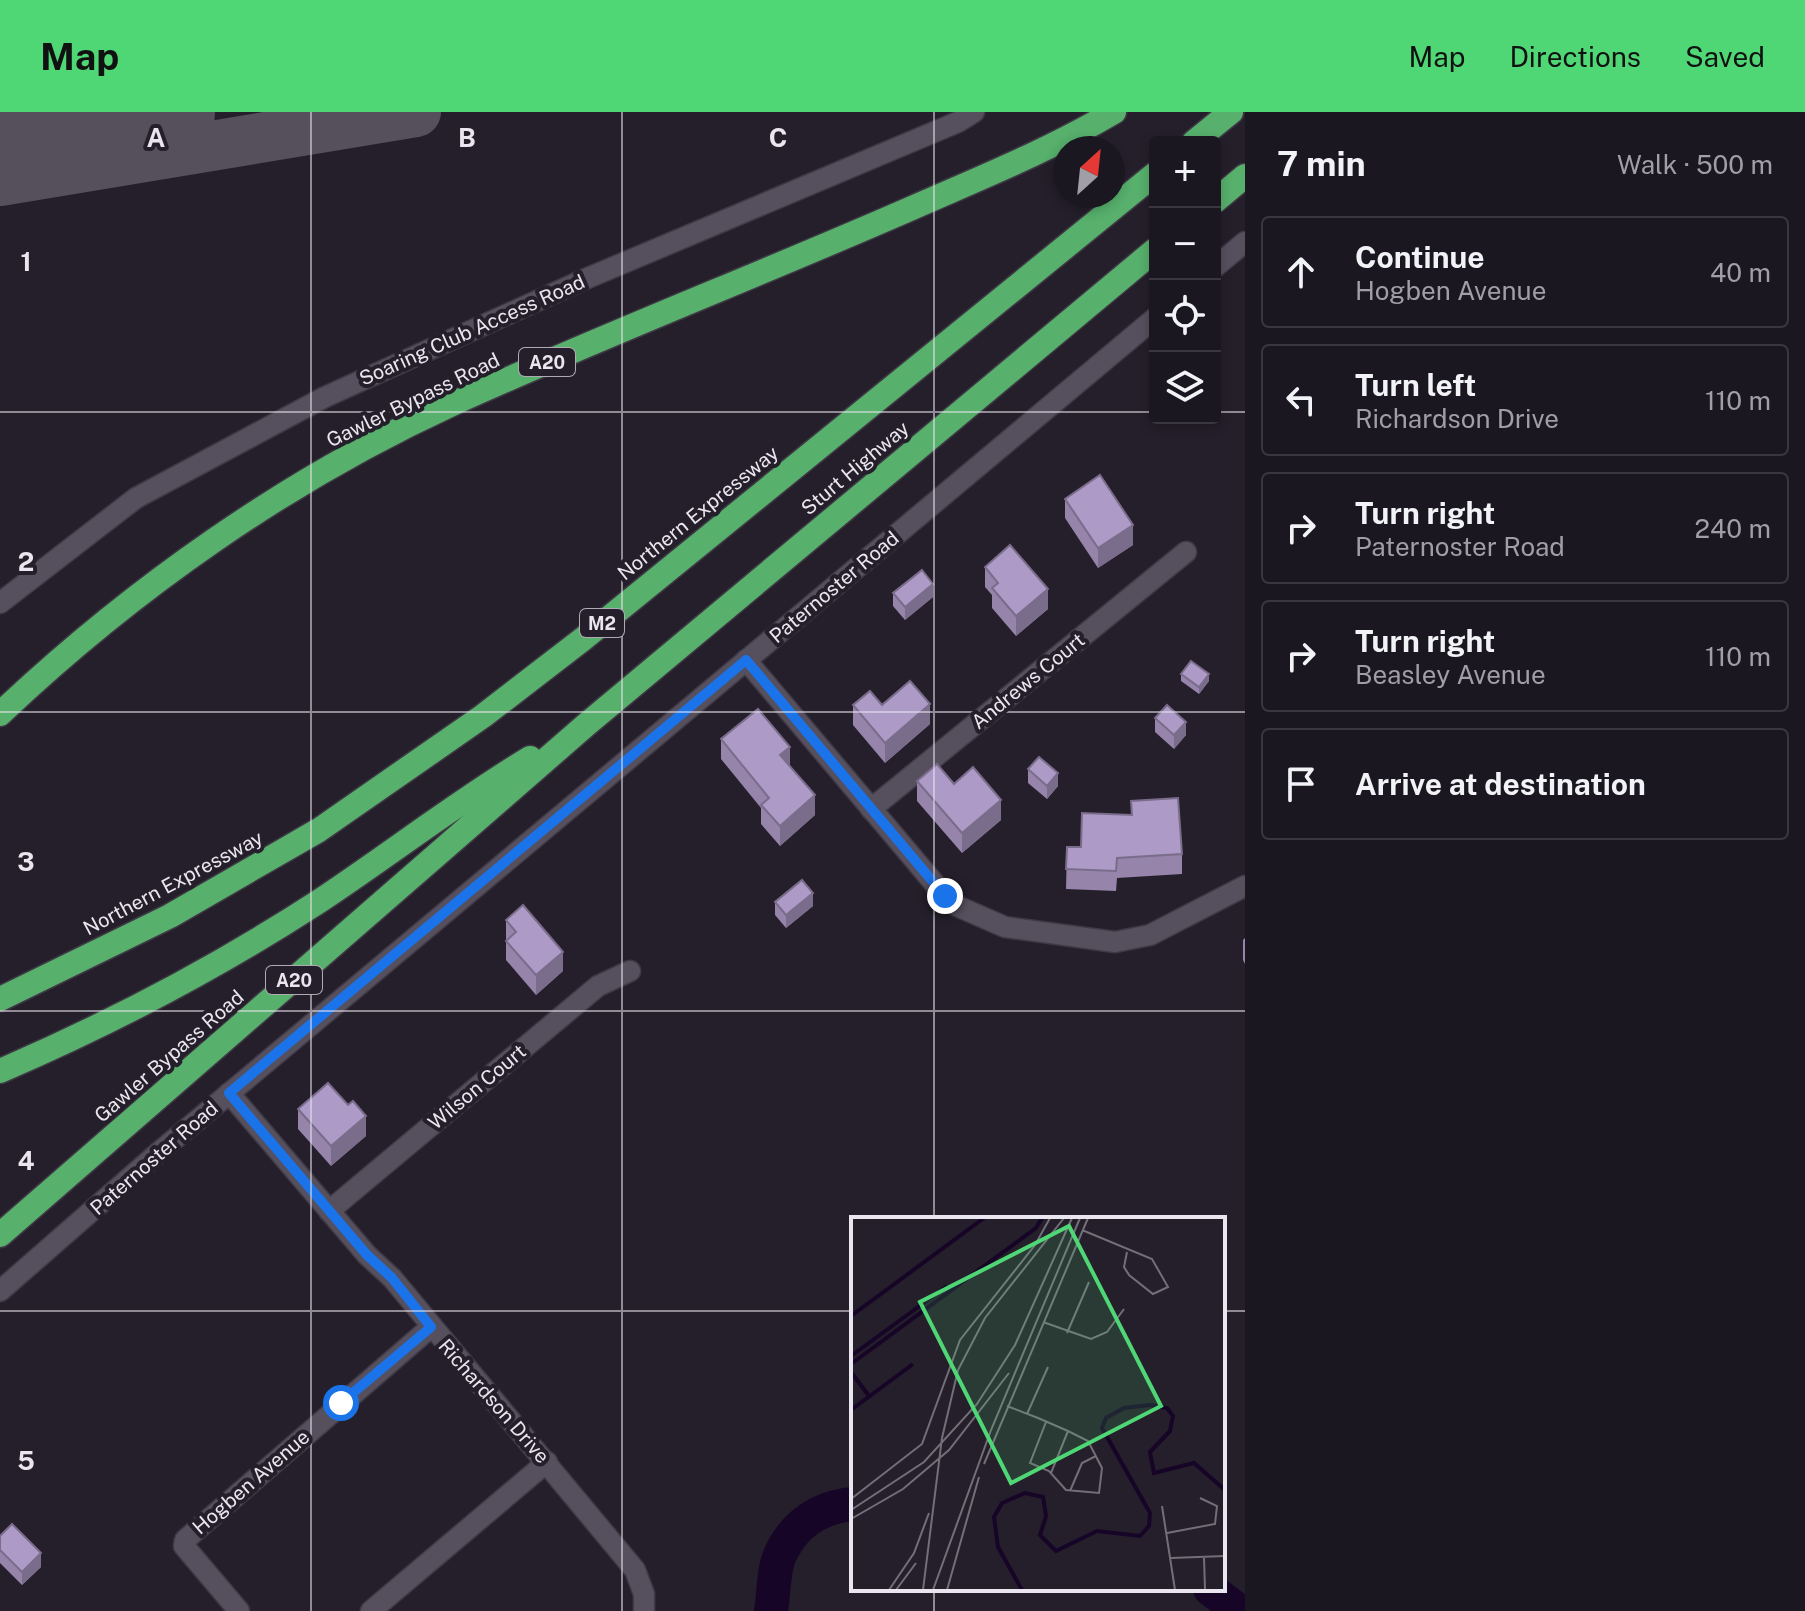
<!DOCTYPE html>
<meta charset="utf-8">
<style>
body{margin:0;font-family:"Public Sans",sans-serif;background:#242029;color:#f1f3f6}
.controls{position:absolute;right:24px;top:24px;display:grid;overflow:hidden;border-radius:8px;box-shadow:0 4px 12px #0003}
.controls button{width:72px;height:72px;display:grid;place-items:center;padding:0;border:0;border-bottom:2px solid #39363e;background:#1b1720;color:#f1f3f6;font:40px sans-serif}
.compass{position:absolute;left:1053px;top:24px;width:72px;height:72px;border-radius:50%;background:#1b1720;box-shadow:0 4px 12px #0003;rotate:27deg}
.stop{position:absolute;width:24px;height:24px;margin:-18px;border:6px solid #1a73e8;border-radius:50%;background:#fff}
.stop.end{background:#1a73e8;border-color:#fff;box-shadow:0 2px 8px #0008}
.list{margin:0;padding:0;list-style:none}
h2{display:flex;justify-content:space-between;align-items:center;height:104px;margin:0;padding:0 32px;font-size:34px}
h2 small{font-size:26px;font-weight:400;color:#a09fa5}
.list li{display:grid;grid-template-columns:52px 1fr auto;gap:24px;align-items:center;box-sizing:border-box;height:112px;margin:0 16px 16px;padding:0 16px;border:2px solid #39363e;border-radius:8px}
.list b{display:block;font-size:30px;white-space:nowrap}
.list p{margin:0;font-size:26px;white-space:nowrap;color:#a09fa5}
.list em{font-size:26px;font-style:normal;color:#a09fa5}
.icon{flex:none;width:44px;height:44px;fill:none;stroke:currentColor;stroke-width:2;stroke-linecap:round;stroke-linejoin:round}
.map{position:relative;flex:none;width:1245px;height:1499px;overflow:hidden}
header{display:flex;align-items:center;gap:48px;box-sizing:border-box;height:112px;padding:0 40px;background:#4fd675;color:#111}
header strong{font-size:38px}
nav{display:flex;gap:44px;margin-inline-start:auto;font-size:28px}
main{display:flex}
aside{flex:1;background:#1b1720}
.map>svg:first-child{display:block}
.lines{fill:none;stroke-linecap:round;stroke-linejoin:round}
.river{stroke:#170527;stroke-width:34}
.taxiway{stroke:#55505c;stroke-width:50}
.runway{stroke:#55505c;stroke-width:124}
.street-casing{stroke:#3e3944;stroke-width:23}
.highway-casing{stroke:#3e3944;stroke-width:27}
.street{stroke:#56505e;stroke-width:20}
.highway{stroke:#57b06c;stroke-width:24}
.wall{fill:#9684ab}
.shaded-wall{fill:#7a6c8b}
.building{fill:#ae9ac7;stroke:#7a6c8b;stroke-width:2}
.route{stroke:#1a73e8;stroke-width:10}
.grid{fill:none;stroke:#eae6ef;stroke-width:2;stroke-opacity:0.55}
.labels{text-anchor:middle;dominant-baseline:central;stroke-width:8;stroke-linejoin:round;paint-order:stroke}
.shield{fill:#241f2b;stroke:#afaab4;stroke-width:2}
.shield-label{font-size:18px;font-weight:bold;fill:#eae6ef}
.street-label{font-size:20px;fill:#eae6ef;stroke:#241f2b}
.inset-river{fill:none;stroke:#170527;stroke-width:4}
.inset-road{fill:none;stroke:#736f79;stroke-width:2}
.view{fill:#4fd675;fill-opacity:0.15;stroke:#4fd675;stroke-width:4}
.inset-edge{fill:none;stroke:#eae6ef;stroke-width:4}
.grid-label{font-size:26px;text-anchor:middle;font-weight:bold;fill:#eae6ef;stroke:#241f2b;stroke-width:8;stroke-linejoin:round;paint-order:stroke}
</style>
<header>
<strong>Map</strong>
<nav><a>Map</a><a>Directions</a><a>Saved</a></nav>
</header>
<main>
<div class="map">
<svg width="1245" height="1499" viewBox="0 0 1245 1499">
<rect width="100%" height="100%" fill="#241f2b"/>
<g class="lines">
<!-- river -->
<g class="river">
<polyline points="1210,1477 1239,1499"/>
<path d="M 771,1499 C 774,1482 773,1459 780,1443 C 794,1412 820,1395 853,1392"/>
</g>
<!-- taxiway -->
<polyline class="taxiway" points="0,69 416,0"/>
<!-- runway -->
<polyline class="runway" points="0,25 153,0"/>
<defs>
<g id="street">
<polyline points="1215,155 1245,130"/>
<polyline points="0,491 136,386 325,285 583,168 958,10 974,0"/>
<polyline points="746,548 945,784 957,794 1005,815 1115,830 1150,823 1245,774"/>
<polyline points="871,697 1186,440"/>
<polyline points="229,981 367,1143 392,1166 635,1458 644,1482 644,1499"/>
<polyline points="329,1099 598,874 630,859"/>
<polyline points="0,1179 158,1041 1155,206"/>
<polyline points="239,1499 184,1434 185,1428 431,1215"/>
<polyline points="371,1499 547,1350"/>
</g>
<g id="highway">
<polyline points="1194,30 1231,0"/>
<polyline points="1215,89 1245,64"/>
<path d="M 0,602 C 132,477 287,368 452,292 C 604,223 759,163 912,96 C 980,66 1050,38 1114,0"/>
<polyline points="0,887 170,804 319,718 483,604 583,527 1155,62"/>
<path d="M 0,959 C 109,912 218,855 318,790 C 389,743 457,690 530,646"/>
<polyline points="0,1123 587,612 1155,138"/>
</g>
</defs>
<!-- street casing -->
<use href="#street" class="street-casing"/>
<!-- highway casing -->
<use href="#highway" class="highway-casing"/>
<!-- street -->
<use href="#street" class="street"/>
<!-- highway -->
<use href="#highway" class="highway"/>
</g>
<!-- wall -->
<g class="wall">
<polygon points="1065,387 1133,433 1098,456 1065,406"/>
<polygon points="985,455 1048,497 1016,524 992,496 992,483 985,475"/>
<polygon points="893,481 933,485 905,508 893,494"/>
<polygon points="1181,562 1209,569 1199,582 1181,569"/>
<polygon points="853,593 882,593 930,612 885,651 853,613"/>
<polygon points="1155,606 1186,623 1174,637 1155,620"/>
<polygon points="721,627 790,653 815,703 780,734 761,712 761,696 721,647"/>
<polygon points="1028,657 1058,674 1047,687 1028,671"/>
<polygon points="917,669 954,672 1001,708 962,741 917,689"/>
<polygon points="1131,689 1182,742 1182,762 1117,766 1116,779 1066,777 1067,735 1081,735 1131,703"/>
<polygon points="775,790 813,794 786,816 775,803"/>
<polygon points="506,808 563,859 536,883 506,848"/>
<polygon points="1245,826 1245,852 1243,848 1243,828"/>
<polygon points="298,997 366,1024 331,1054 298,1017"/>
<polygon points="0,1424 41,1455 22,1473 0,1451"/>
</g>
<!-- shaded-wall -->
<g class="shaded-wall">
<polygon points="1133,413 1133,433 1098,456 1098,436"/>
<polygon points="933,472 933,485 905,508 905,495"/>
<polygon points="1048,477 1048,497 1016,524 1016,504"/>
<polygon points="1209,562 1209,569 1199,582 1199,575"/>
<polygon points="930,592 930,612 885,651 885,631"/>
<polygon points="1186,610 1186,623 1174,637 1174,623"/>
<polygon points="790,635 790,655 780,643"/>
<polygon points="1058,661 1058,674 1047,687 1047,674"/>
<polygon points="815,683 815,703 780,734 780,714"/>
<polygon points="1001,688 1001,708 962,741 962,721"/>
<polygon points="813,781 813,794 786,816 786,803"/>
<polygon points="563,840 563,859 536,883 536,863"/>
<polygon points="366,1004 366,1024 331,1054 331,1034"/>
<polygon points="41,1441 41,1455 22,1473 22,1460"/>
</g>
<!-- building -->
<g class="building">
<polygon points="1100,363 1133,413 1098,436 1065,387"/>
<polygon points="1010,433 1048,477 1016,504 992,476 998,471 985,455"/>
<polygon points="922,458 933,472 905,495 893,481"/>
<polygon points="1191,549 1209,562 1199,575 1181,562"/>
<polygon points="910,569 930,592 885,631 853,593 870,579 882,593"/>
<polygon points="1167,593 1186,610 1174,623 1155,606"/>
<polygon points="758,597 790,635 780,643 815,683 780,714 761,693 769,686 721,627"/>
<polygon points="1039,645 1058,661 1047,674 1028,657"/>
<polygon points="937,652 954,672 973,655 1001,688 962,721 917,669"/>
<polygon points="1178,686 1182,742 1117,746 1116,759 1066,757 1067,735 1081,735 1082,701 1132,703 1131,689"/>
<polygon points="802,768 813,781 786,803 775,790"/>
<polygon points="523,793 563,840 536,863 506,829 516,820 506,808"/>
<polygon points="328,971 348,993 353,989 366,1004 331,1034 298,997"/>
<polygon points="12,1412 41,1441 22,1460 0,1438 0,1424"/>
</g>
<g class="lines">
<!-- route -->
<polyline class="route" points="341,1291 431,1215 392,1166 367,1143 229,981 746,548 945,784"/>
</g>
<!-- grid -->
<path class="grid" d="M 311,0 L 311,1499M 622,0 L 622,1499M 934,0 L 934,1107M 0,300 L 1155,300M 1215,300 L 1245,300M 0,600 L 1245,600M 0,899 L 1245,899M 0,1199 L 853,1199M 1223,1199 L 1245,1199M 934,1477 L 934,1499"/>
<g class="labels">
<!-- shield labels -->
<g class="shield">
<rect x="519" y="236" width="56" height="28" rx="6"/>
<rect x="580" y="497" width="44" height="28" rx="6"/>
<rect x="266" y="854" width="56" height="28" rx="6"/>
</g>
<g class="shield-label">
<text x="547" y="250">A20</text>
<text x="602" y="511">M2</text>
<text x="294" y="868">A20</text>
</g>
<!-- street labels -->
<g class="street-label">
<text transform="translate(472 218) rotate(-24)">Soaring Club Access Road</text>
<text transform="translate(413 288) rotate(-26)">Gawler Bypass Road</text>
<text transform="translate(855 356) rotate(-40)">Sturt Highway</text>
<text transform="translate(698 401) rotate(-39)">Northern Expressway</text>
<text transform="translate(834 475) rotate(-40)">Paternoster Road</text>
<text transform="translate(1028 569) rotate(-39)">Andrews Court</text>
<text transform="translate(173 771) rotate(-28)">Northern Expressway</text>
<text transform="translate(169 944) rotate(-41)">Gawler Bypass Road</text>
<text transform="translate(477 975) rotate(-40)">Wilson Court</text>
<text transform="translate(154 1046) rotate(-41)">Paternoster Road</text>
<text transform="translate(494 1289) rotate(49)">Richardson Drive</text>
<text transform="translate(251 1370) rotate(-41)">Hogben Avenue</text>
</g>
</g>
<!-- overview -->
<g transform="translate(851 1105)">
<rect width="374" height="374" fill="#241f2b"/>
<path class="inset-river" d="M 0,99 L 133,1M 0,139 L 96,69M 0,147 L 185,11 L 191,1M 0,155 L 18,179M 0,193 L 62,147M 171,373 L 147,330 L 143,300 L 151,286 L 174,276 L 192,280 L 195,299 L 189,318 L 205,334 L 246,314 L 289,319 L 298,309 L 299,296 L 251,211 L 255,201 L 273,191 L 299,188 L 316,191 L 322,199 L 319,214 L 299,235 L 303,256 L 343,246 L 374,273"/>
<path class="inset-road" d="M 231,13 L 301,42 L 317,70 L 302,77 L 278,58 L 273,50 L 276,35M 192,105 L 240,122 L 256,115 L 273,92M 216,116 L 238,65M 156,189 L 187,201 L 217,214 L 237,224 L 251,251 L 248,276 L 215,273 L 198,254 L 179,246 L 195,205M 176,197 L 197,150M 133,247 L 237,1M 200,256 L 217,214M 219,274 L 231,246 L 245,239M 0,282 L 71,227 L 109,123 L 184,28 L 199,1M 311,289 L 324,373M 0,293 L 73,245 L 126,187 L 164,128 L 221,1M 0,302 L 52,272 L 98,233 L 158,156M 316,316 L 364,307 L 366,289 L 349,281M 353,340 L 354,373M 320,341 L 374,339M 38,373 L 63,336 L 78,296M 45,373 L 65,346M 72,373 L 91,221 L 107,153 L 134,101 L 213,1M 82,373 L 140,213 L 229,1M 96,373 L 128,260"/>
<path class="view" d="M 218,9 L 310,189 L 160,266 L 69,85 Z"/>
<rect width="374" height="374" class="inset-edge"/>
</g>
<g class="grid-label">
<text x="156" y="35">A</text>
<text x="467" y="35">B</text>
<text x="778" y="35">C</text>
<text x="26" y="159">1</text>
<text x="26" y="459">2</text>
<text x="26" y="759">3</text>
<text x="26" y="1058">4</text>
<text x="26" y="1358">5</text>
</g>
</svg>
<div class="controls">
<button>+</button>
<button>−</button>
<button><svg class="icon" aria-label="locate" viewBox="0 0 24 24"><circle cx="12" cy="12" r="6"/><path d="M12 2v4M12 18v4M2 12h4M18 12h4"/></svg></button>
<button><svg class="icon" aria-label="layers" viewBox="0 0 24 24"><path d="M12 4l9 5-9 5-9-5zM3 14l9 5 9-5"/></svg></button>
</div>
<svg class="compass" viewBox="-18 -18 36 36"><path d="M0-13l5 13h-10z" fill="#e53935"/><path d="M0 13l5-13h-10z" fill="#a09fa5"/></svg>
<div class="stop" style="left:341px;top:1291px"></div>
<div class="stop end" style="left:945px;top:784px"></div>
</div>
<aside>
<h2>7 min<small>Walk · 500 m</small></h2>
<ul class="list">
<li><svg class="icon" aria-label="ahead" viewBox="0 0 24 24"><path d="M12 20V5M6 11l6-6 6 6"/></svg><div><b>Continue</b><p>Hogben Avenue</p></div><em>40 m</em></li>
<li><svg class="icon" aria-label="left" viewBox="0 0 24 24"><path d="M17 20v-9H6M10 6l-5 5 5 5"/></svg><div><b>Turn left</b><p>Richardson Drive</p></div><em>110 m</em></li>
<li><svg class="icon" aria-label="right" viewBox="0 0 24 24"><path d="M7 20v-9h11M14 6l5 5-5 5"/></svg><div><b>Turn right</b><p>Paternoster Road</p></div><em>240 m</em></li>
<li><svg class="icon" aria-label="right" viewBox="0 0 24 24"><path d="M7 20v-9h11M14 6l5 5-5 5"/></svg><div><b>Turn right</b><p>Beasley Avenue</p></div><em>110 m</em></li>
<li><svg class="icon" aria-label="arrive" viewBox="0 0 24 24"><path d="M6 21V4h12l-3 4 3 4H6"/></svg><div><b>Arrive at destination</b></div></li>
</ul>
</aside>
</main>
